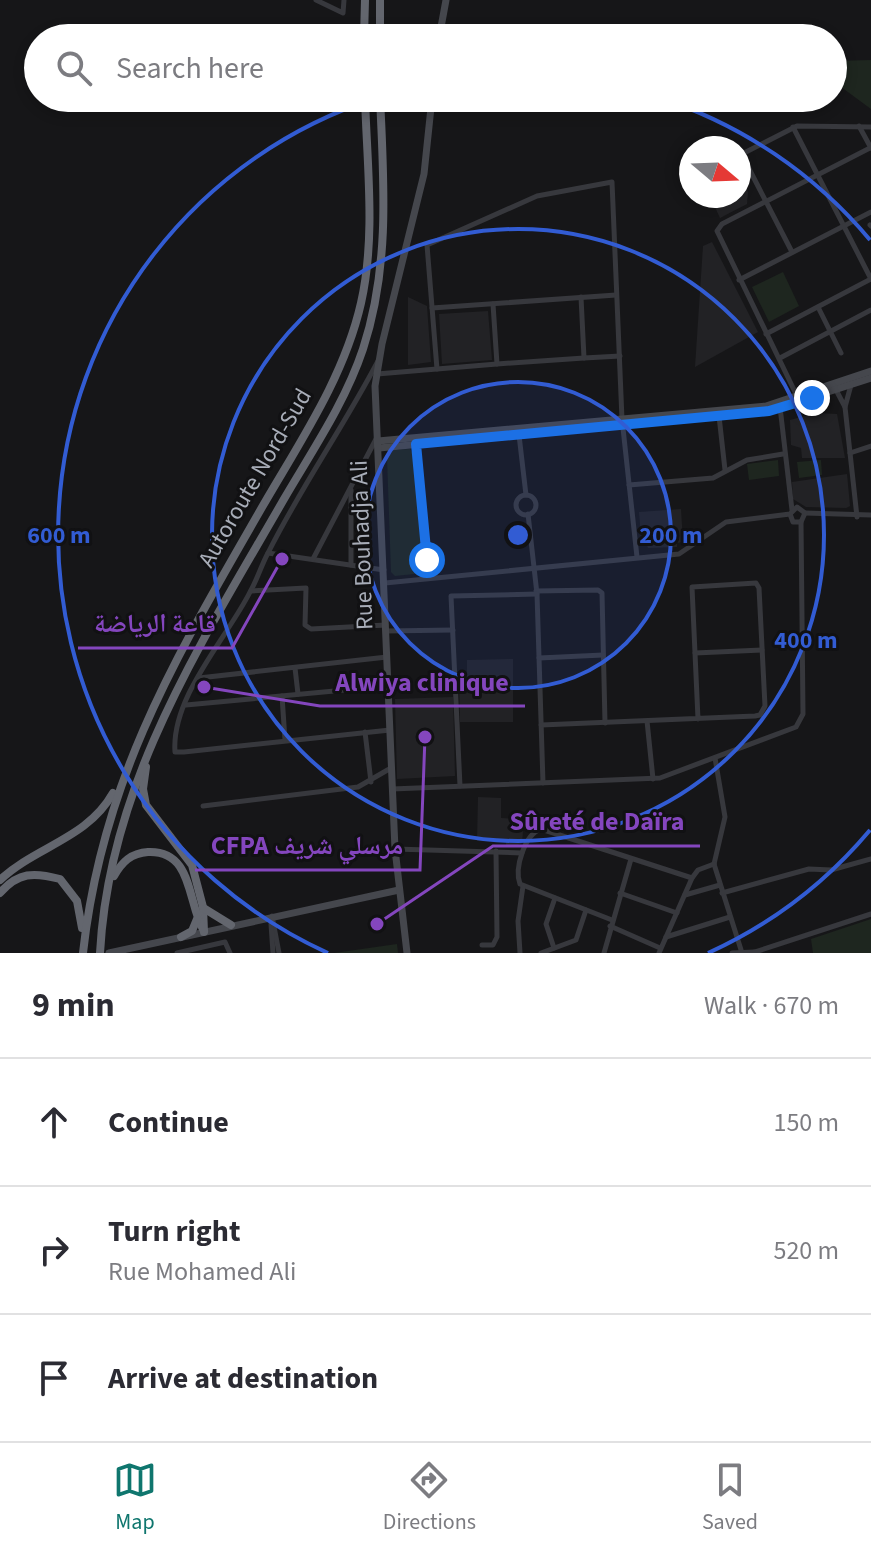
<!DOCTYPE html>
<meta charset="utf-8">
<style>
body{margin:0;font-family:"Source Sans 3","Noto Naskh Arabic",sans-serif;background:#f2f2f3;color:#2b2b33}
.compass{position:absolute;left:679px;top:136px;width:72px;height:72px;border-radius:50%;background:#fff;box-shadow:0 4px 12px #0003;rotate:109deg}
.stop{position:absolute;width:24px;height:24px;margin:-18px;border:6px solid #1a73e8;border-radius:50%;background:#fff}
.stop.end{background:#1a73e8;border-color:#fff;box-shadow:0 2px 8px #0008}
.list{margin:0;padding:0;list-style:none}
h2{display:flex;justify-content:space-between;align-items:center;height:104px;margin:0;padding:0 32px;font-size:34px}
h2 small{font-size:26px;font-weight:400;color:#7c7c81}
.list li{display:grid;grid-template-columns:52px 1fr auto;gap:24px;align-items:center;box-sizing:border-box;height:128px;padding:0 32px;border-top:2px solid #e1e1e2}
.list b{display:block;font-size:30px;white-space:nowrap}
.list p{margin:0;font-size:26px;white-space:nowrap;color:#7c7c81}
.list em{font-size:26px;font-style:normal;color:#7c7c81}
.icon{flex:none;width:44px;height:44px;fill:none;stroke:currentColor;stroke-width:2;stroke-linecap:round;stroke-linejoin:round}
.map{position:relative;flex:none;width:871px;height:953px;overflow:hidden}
.search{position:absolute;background:#fff;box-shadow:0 4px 12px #0003;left:24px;right:24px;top:24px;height:88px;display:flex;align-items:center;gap:20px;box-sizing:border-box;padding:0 28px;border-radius:44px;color:#7c7c81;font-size:30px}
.sheet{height:488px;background:#fff}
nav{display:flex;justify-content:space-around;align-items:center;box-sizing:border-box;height:112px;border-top:2px solid #e1e1e2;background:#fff;font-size:22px;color:#7c7c81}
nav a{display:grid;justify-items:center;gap:4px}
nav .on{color:#0f766e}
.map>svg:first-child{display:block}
.built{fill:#222225}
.green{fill:#1e261f}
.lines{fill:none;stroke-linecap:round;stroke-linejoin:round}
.street{stroke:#37383d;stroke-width:5}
.secondary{stroke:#45474d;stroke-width:7}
.highway{stroke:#63666e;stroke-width:8}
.route{stroke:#1a73e8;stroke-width:10}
.ring{fill:none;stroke:#325cd3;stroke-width:4}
.labels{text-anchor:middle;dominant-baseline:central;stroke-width:6;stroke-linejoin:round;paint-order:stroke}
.street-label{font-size:24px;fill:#a8adb8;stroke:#111113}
.centre{fill:#325cd3;stroke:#111113;stroke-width:4}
.ring-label{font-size:24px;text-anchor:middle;font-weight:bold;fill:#325cd3;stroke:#111113;stroke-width:6;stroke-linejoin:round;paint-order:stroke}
.leader{fill:none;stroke:#8446be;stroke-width:3}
.callout-dot{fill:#8446be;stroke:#111113;stroke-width:3}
.callout-label{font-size:26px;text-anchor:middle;font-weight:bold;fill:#8446be;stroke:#111113;stroke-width:6;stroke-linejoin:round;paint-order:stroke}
</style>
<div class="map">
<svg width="871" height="953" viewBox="0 0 871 953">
<rect width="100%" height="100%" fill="#161618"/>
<!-- built -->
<g class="built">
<polygon points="739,175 748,192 747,204 720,218 710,196 739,196"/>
<polygon points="712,242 758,332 695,367 703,246"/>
<polygon points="408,297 427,306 431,362 408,365"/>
<polygon points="488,311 492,360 442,364 439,314"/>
<polygon points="816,413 837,414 845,458 802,458 801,448 791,445 790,420"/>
<polygon points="847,474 850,506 846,508 806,507 793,499 792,482"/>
<polygon points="681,509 683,542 677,543 677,547 648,548 644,537 641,537 639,512"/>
<polygon points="513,659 513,722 460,722 459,675 467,674 467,660"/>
<polygon points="453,697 455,776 397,779 395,699"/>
<polygon points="478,797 501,798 501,818 516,819 523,831 522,843 516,846 506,845 506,842 477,841"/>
</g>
<!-- green -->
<g class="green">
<polygon points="871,60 871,109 833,81 833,61"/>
<polygon points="783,272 799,306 769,322 752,287"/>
<polygon points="410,449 413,454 424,573 395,576 391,572 387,458 393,450"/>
<polygon points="778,460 779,476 749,480 747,464"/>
<polygon points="821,460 822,475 799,478 797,462"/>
<polygon points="871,919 871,953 813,953 811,939"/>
<polygon points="397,944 398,953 334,953"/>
</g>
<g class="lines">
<!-- street -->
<g class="street">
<polyline points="316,0 343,13 344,0"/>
<polyline points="859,126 871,148"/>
<polyline points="793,127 871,279"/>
<polyline points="870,225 871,226"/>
<polyline points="792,252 743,157 744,153 797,126 871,127"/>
<polyline points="739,280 871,212"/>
<polyline points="581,297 584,358 620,356"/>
<polyline points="818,307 841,353"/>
<polyline points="432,308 616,295"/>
<polyline points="766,334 871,279"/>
<polyline points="780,358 871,310"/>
<path d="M 378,361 C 344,426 301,487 268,553 C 261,566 257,580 250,592 C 227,638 171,697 175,752 L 184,752 L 390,730"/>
<polyline points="497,364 584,358"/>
<polyline points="437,369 427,245 537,196 612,182 622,419 637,557"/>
<polyline points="377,374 497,364 493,304"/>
<polyline points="835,388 845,407 851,385"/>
<polyline points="797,396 717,231 722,224 870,148"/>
<polyline points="780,407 792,510"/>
<polyline points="845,407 857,517"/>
<polyline points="719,416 725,470"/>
<polyline points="519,435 526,495"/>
<polyline points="416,445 429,578"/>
<polyline points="850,453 871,446"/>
<polyline points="629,485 713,478 747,460 783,454"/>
<circle cx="526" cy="505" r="10"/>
<polyline points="805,513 871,515"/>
<polyline points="528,514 537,594 543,783"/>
<polyline points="790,514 793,522 801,522"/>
<polyline points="268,553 384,570"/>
<polyline points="313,559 376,439"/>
<polyline points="351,565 351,490"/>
<polyline points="385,583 679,554 726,522 790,514 797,507 805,513 801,522 803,714 796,727 660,778 392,789"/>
<polyline points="251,591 306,588 305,625 311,629 386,625"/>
<polyline points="536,591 598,590 602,593 605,723"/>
<polyline points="386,631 453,630"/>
<polyline points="695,653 762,650"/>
<polyline points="539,658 603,655"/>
<polyline points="295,668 298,694"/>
<polyline points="199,678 387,657"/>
<polyline points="282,696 285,740"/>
<polyline points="186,705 388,686"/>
<polyline points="647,721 653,779"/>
<polyline points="541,725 755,716 760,715 765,706 759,588 756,583 692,587 698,719"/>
<polyline points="365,732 371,782"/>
<polyline points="460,786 451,596 537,594"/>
<polyline points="203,806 358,787 391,768"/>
<polyline points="395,849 522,853"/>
<polyline points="714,864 725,817 715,758"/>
<polyline points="714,864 742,953"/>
<polyline points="620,893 677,913"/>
<polyline points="722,893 809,869 831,870 871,859"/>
<polyline points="685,895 720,885"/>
<polyline points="272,916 279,953"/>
<path d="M 612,920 L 520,884 C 514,868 525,834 541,829 L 692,878 L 698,870 L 714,864"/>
<polyline points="271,924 273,953"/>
<polyline points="610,926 660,948"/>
<polyline points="666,937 730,917"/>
<polyline points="482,945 493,945 497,937 496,851"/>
<polyline points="554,948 546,924 555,898"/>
<polyline points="177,953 225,942 230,953"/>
<polyline points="520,953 518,921 523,886"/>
<polyline points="541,953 576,940 586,910"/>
<polyline points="604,953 631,859"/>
<polyline points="659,953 692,878"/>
<polyline points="732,953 754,952"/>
<polyline points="752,953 871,914"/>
</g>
<!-- secondary -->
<g class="secondary">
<polyline points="439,38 446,0"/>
<polyline points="378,441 766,406 871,371"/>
<polyline points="379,448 769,411 871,378"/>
<polyline points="109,953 399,890"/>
<polyline points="407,953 395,849 375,386 382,344 424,174 432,98"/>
</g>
<!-- highway -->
<g class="highway">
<polyline points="364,38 365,0"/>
<polyline points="380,38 380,0"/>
<polyline points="146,767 143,789 146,805 192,865 203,907 204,932"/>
<path d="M 114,876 C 122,862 131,853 148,852 C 194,850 187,904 204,931"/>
<path d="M 0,880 C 36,846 87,839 113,793"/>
<path d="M 0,893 C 18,872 34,872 60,879 L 77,901 L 82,928"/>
<polyline points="205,909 231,925"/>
<polyline points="181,937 192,931 197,919"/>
<path d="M 83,953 C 102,779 176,657 261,509 C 299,443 344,378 361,303 C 376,237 367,165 365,98"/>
<path d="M 100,953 C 109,783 202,642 284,499 C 312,451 345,403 363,349 C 390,267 384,183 380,98"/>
</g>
</g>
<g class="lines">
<!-- route -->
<polyline class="route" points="427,560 416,444 769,411 812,398"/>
</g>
<!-- distance rings -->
<circle cx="518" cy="535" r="153" fill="#325cd3" fill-opacity=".12"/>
<g class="ring">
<circle cx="518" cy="535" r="153"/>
<circle cx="518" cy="535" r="306"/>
<path d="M870 830A459 459 0 0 1 708 953M328 953A459 459 0 0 1 376 98M660 98A459 459 0 0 1 870 240"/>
</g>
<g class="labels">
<!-- street labels -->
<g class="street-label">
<text transform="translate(255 478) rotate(-60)">Autoroute Nord-Sud</text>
<text transform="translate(362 545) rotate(-92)">Rue Bouhadja Ali</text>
</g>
</g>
<circle cx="518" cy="535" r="12" class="centre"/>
<g class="ring-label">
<text x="59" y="543">600 m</text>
<text x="671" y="543">200 m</text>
<text x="806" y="648">400 m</text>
</g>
<!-- callouts -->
<path class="leader" d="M282 559L232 648H78M204 687L320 706H525M377 924L493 846H700M425 737L420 870H195"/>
<g class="callout-dot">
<circle cx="282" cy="559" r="8"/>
<circle cx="204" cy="687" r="8"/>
<circle cx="377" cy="924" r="8"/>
<circle cx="425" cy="737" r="8"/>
</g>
<g class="callout-label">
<text x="155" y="632">قاعة الرياضة</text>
<text x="422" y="691">Alwiya clinique</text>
<text x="597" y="830">Sûreté de Daïra</text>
<text x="307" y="854">CFPA مرسلي شريف</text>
</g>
</svg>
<svg class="compass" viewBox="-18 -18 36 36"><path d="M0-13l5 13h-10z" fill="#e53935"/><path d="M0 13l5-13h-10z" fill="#7c7c81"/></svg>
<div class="stop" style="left:427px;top:560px"></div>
<div class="stop end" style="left:812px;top:398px"></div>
<div class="search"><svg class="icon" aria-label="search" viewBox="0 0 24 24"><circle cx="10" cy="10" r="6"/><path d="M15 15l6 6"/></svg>Search here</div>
</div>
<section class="sheet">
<h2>9 min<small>Walk · 670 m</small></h2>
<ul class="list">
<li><svg class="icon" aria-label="ahead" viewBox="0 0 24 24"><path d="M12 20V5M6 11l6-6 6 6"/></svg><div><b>Continue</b></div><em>150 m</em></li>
<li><svg class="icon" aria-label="right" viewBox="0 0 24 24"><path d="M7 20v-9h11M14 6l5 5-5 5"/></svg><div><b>Turn right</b><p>Rue Mohamed Ali</p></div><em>520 m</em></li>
<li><svg class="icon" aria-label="arrive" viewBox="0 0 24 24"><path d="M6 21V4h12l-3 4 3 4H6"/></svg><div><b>Arrive at destination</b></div></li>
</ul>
</section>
<nav>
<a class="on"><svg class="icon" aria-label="map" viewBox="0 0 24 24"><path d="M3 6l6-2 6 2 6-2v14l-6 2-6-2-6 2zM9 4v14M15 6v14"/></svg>Map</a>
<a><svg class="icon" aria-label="directions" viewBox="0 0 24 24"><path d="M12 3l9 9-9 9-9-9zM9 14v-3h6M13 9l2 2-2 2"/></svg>Directions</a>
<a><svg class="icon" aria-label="saved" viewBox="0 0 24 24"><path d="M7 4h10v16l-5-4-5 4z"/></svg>Saved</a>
</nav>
